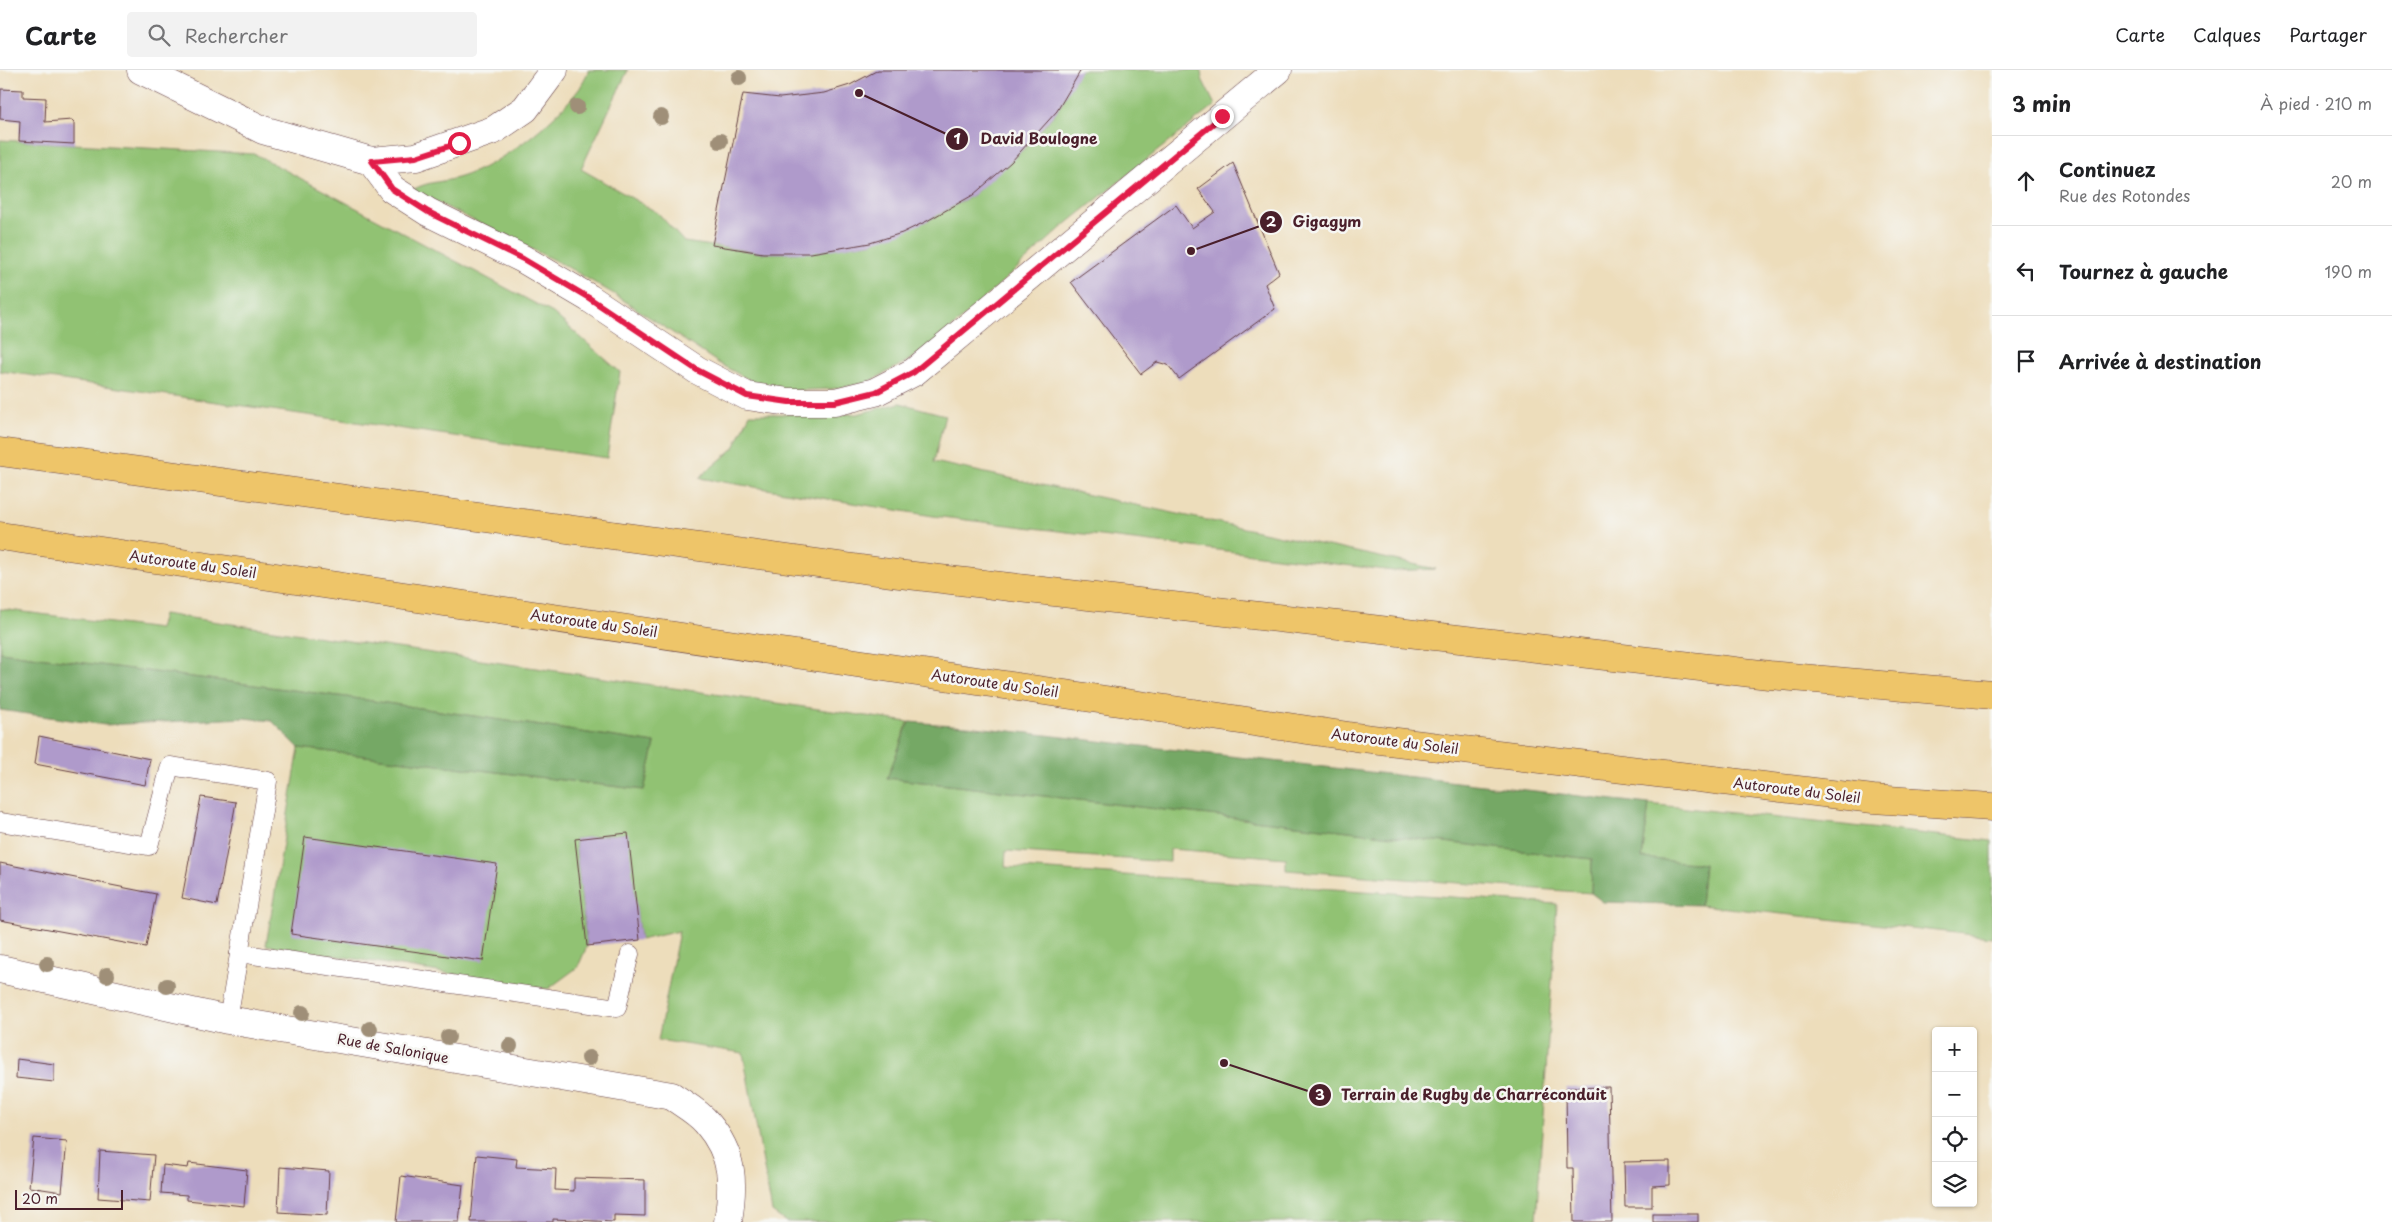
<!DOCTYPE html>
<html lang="fr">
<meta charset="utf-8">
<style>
body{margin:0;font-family:"Playpen Sans",sans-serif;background:#f2f2f2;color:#202124}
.controls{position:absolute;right:15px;bottom:15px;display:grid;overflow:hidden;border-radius:5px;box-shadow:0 1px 4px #0004}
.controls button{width:45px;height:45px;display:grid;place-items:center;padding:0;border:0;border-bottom:1px solid #e0e0e0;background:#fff;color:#202124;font:25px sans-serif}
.scale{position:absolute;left:15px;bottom:12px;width:108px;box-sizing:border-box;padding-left:5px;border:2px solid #4a1f2b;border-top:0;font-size:14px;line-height:18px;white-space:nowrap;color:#4a1f2b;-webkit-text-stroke:4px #f6f6f2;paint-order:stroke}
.stop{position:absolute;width:15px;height:15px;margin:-11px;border:4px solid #e11d48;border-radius:50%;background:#fff}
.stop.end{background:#e11d48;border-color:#fff;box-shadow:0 1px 5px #0008}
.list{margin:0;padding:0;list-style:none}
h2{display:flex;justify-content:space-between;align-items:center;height:65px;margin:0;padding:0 20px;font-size:21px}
h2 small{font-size:16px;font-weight:400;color:#757577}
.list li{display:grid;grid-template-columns:32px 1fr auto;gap:15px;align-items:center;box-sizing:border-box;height:90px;padding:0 20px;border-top:1px solid #e0e0e0}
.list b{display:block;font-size:19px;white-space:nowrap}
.list p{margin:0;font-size:16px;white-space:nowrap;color:#757577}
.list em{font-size:16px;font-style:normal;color:#757577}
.icon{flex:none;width:28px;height:28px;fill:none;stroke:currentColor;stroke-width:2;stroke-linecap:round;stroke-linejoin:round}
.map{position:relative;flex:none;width:1992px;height:1152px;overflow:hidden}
header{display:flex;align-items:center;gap:30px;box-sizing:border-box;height:70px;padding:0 25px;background:#fff;border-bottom:1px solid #e0e0e0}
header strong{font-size:24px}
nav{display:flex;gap:28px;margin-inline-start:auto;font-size:18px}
.search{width:350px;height:45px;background:#f2f2f2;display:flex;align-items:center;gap:12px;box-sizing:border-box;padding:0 18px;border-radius:5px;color:#757577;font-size:19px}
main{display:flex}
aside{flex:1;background:#fff}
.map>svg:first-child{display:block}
.green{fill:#91c273;stroke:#6e704f}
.forest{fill:#74a865;stroke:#5f6448}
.building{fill:#af9acb}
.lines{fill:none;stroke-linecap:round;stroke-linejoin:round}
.lane-casing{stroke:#623c41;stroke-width:19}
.street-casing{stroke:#623c41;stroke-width:29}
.highway-casing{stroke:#623c41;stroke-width:29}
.lane{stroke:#fff;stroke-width:18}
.street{stroke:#fff;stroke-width:28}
.highway{stroke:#eec569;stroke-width:28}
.tree{fill:#9f8f78}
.route{stroke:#e11d48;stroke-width:6}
.labels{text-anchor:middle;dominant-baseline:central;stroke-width:5;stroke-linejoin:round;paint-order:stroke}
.street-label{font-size:14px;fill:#4a1f2b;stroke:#f6f6f2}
.leader{fill:none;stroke:#4a1f2b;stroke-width:2}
.callout-dot{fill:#4a1f2b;stroke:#f6f6f2;stroke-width:2}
.mark-label{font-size:15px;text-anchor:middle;font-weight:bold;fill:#fff}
.callout-label{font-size:15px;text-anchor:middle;font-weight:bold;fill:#4a1f2b;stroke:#f6f6f2;stroke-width:5;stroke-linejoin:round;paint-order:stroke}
</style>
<header>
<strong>Carte</strong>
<div class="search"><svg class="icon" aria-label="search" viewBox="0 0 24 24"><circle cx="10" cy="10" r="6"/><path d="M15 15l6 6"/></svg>Rechercher</div>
<nav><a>Carte</a><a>Calques</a><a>Partager</a></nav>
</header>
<main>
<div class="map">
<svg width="1992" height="1152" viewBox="0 0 1992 1152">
<rect width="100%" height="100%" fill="#f6f6f2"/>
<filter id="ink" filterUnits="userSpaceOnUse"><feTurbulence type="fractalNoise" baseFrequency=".02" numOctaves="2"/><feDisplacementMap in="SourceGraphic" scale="10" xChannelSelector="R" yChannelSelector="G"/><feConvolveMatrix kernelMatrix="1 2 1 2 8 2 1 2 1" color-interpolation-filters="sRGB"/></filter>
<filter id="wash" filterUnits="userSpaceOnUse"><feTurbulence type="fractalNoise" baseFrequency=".0096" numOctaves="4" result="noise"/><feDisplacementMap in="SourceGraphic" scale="20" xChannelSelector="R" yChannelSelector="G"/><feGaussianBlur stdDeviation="1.12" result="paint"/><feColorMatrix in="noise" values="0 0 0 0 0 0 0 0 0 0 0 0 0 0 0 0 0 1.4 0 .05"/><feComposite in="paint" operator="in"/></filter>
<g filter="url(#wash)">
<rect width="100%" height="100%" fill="#edddbb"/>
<!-- green -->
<g class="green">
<path d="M 589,0 L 628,0 L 581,99 L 658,143 L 684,172 L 763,183 L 796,183 L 870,173 L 927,151 L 973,125 L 1026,77 L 1057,41 L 1080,0 L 1201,0 L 1202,9 L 1215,35 L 1061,158 L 928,280 L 867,313 L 832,319 L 780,321 L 755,313 L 720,294 L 614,224 L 564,195 L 412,120 C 431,110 442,113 460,107 C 500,95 550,55 576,23 C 582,17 585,7 589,0 Z"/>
<polygon points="0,70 255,84 553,243 620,302 607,388 0,301"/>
<polygon points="900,333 945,345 934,392 1436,499 1394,501 933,446 699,408 734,378 750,344 857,344"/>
<polygon points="0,539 159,559 163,544 908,652 888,708 1592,789 1591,823 1286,800 1286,788 1170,779 1170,792 1006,781 1005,797 1557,834 1536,1152 786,1152 772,1142 743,983 658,970 679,861 640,870 627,763 575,769 587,876 578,897 548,919 266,875 299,678 644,720 655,673 346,627 0,582"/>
<polygon points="1649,734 1992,771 1992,867 1700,835 1704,794 1642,789"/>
</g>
<!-- forest -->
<g class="forest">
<polygon points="0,582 346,627 655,673 644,720 299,678 272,651 244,648 105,655 0,640"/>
<polygon points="909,652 967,656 1649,734 1642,788 1704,794 1700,835 1603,832 1591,823 1592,789 887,708"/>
</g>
<g id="blocks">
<!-- building -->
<g class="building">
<polygon points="878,0 1081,0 1057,41 1011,92 973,125 927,151 902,163 870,173 811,183 763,183 712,175 743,24 780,28 824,23 850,15"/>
<polygon points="1,19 23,20 23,27 46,28 45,52 72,50 74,52 74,74 19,71 20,51 0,49"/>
<polygon points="1233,93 1279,203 1265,214 1275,239 1179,309 1168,295 1157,292 1141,304 1071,212 1176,135 1192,158 1215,142 1198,119"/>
<polygon points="39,666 150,689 145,715 35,694"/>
<polygon points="201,727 236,732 217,835 182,828"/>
<polygon points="628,763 640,870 587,876 575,769"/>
<polygon points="305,767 497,794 483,891 291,864"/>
<polygon points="0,793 156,824 146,877 0,850"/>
<polygon points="17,989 54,994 54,1012 16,1008"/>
<polygon points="1609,1017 1612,1152 1574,1152 1573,1098 1567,1098 1566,1018"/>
<polygon points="34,1068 67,1071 62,1122 29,1117"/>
<polygon points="100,1081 154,1085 150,1132 98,1128"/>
<polygon points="477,1085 517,1089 516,1097 556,1099 555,1120 574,1121 574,1108 645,1110 645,1146 614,1145 614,1152 553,1149 553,1152 471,1152"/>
<polygon points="1670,1091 1670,1115 1652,1116 1652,1137 1625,1137 1624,1092"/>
<polygon points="189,1093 247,1100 244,1136 187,1130 187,1125 161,1123 163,1095 188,1098"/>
<polygon points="280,1097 329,1101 327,1145 278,1142"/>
<polygon points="401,1106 463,1115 459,1152 396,1152"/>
<rect x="1653" y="1144" width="45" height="8"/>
</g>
</g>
</g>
<g filter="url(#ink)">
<use href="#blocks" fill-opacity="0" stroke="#623c41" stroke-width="1"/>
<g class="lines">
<defs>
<g id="lane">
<polyline points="0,752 149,776 170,696 268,711 228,950"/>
<polyline points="239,883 617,938 630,884"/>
</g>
<g id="street">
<polyline points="141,0 263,60 371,91 416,87 494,60 525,39 554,0"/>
<polyline points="371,91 392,119 428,142 523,189 589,228 697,300 747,326 789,332 835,332 875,322 914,302 1278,0"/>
<path d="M 0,899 L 228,950 L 672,1026 C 683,1034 698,1042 707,1053 C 734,1085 734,1112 728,1152"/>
</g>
<g id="highway">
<polyline points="0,382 898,504 1769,605 1992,625"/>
<polyline points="0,466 1355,667 1873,729 1992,737"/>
</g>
</defs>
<!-- lane casing -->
<use href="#lane" class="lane-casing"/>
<!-- street casing -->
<use href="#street" class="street-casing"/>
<!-- highway casing -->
<use href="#highway" class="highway-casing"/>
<!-- lane -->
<use href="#lane" class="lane"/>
<!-- street -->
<use href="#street" class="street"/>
<!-- highway -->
<use href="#highway" class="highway"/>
</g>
<!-- trees -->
<g class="tree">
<circle cx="739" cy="8" r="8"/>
<circle cx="577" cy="37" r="8"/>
<circle cx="661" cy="47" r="8"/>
<circle cx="720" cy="71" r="8"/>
<circle cx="47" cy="894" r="8"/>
<circle cx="107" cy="905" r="8"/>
<circle cx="167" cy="916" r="8"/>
<circle cx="302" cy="943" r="8"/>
<circle cx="370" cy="959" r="8"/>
<circle cx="448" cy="967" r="8"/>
<circle cx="510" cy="976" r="8"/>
<circle cx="589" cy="988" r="8"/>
</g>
</g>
<g class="lines" filter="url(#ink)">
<!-- route -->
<polyline class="route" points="459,73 416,87 372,91 392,119 428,142 523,189 589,228 697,300 747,326 789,332 835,332 876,322 914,302 1222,46"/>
</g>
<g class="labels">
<!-- street labels -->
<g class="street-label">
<text transform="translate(193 494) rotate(8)">Autoroute du Soleil</text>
<text transform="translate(594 553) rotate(8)">Autoroute du Soleil</text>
<text transform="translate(995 613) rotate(8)">Autoroute du Soleil</text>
<text transform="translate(1395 671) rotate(7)">Autoroute du Soleil</text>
<text transform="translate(1797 720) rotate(7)">Autoroute du Soleil</text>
<text transform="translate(393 978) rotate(10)">Rue de Salonique</text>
</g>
</g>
<!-- callouts -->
<path class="leader" d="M859 23L957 69M1191 181L1271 152M1224 993L1320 1025"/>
<g class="callout-dot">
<circle cx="859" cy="23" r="5"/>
<circle cx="1191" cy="181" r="5"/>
<circle cx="1224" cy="993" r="5"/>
<circle cx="957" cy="69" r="12"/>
<circle cx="1271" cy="152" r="12"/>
<circle cx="1320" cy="1025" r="12"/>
</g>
<g class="mark-label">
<text x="957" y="74">1</text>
<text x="1271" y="157">2</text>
<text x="1320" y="1030">3</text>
</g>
<g class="callout-label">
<text x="1039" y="74">David Boulogne</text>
<text x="1327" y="157">Gigagym</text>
<text x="1474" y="1030">Terrain de Rugby de Charréconduit</text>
</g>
</svg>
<div class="controls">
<button>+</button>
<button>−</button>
<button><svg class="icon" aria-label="locate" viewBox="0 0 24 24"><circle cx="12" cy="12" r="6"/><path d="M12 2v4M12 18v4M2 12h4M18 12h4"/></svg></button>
<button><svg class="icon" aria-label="layers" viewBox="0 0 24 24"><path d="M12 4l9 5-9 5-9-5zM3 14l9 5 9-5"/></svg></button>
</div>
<div class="scale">20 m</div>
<div class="stop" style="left:459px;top:73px"></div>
<div class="stop end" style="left:1222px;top:46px"></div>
</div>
<aside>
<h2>3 min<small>À pied · 210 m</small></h2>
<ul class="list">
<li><svg class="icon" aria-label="ahead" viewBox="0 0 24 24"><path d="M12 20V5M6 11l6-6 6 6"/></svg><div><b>Continuez</b><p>Rue des Rotondes</p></div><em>20 m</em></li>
<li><svg class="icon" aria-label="left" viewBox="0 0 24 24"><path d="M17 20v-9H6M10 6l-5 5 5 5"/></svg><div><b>Tournez à gauche</b></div><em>190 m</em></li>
<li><svg class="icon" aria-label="arrive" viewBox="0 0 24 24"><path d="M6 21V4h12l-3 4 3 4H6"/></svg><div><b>Arrivée à destination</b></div></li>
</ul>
</aside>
</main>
